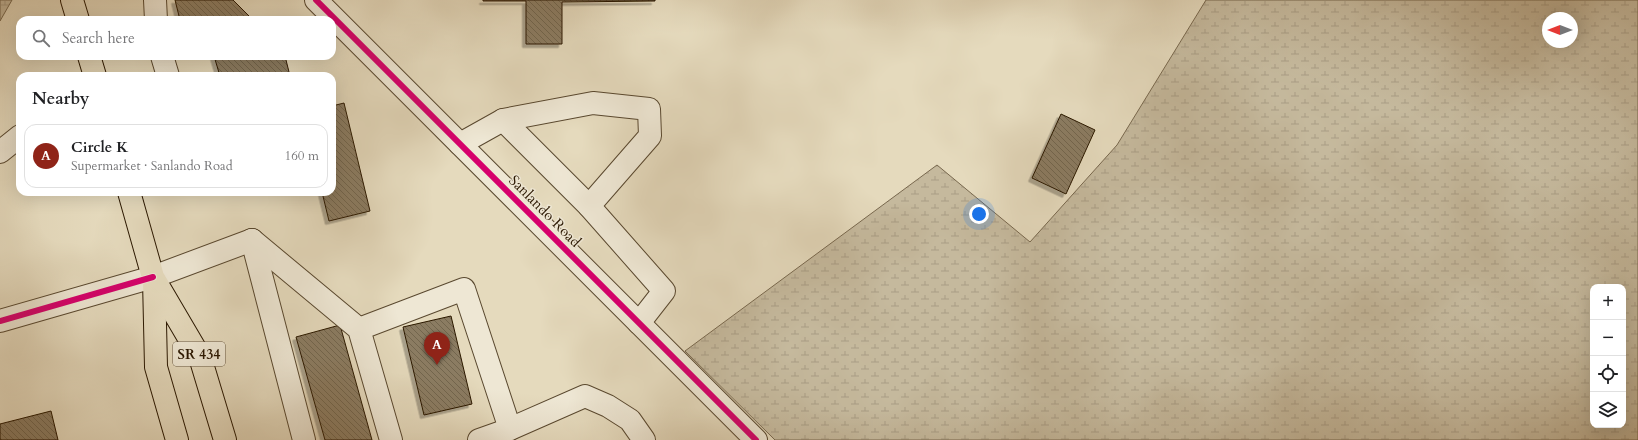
<!DOCTYPE html>
<meta charset="utf-8">
<style>
body{margin:0;font-family:Cardo,serif;background:#f2f2f2;color:#202124}
.controls{position:absolute;right:12px;bottom:12px;display:grid;overflow:hidden;border-radius:8px;box-shadow:0 4px 16px #0002}
.controls button{width:36px;height:36px;display:grid;place-items:center;padding:0;border:0;border-bottom:1px solid #e0e0e0;background:#fff;color:#202124;font:20px sans-serif}
.compass{position:absolute;left:1542px;top:12px;width:36px;height:36px;border-radius:50%;background:#fff;box-shadow:0 4px 16px #0002;rotate:270deg}
.you{position:absolute;left:979px;top:214px;width:14px;height:14px;margin:-10px;border:3px solid #fff;border-radius:50%;background:#1a73e8;box-shadow:0 0 0 6px #1a73e833}
.badge{display:grid;place-items:center;width:26px;height:26px;border-radius:50%;background:#8f2418;color:#fff;font-size:13px;font-weight:700}
.pin{position:absolute;translate:-50% -33px;filter:drop-shadow(0 1px 2px #0008)}
.pin::after{content:'';position:absolute;top:21px;width:14px;height:12px;background:inherit;clip-path:polygon(0 0,100% 0,50% 100%)}
.list{margin:0;padding:0;list-style:none}
h2{display:flex;justify-content:space-between;align-items:center;height:52px;margin:0;padding:0 16px;font-size:17px}
h2 small{font-size:13px;font-weight:400;color:#757577}
.list li{display:grid;grid-template-columns:26px 1fr auto;gap:12px;align-items:center;box-sizing:border-box;height:64px;margin:0 8px 8px;padding:0 8px;border:1px solid #e0e0e0;border-radius:12px}
.list b{display:block;font-size:15px;white-space:nowrap}
.list p{margin:0;font-size:13px;white-space:nowrap;color:#757577}
.list em{font-size:13px;font-style:normal;color:#757577}
.icon{flex:none;width:22px;height:22px;fill:none;stroke:currentColor;stroke-width:2;stroke-linecap:round;stroke-linejoin:round}
.map{position:relative;flex:none;width:1638px;height:440px;overflow:hidden}
.search{position:absolute;background:#fff;box-shadow:0 4px 16px #0002;left:16px;top:16px;width:320px;height:44px;display:flex;align-items:center;gap:10px;box-sizing:border-box;padding:0 14px;border-radius:12px;color:#757577;font-size:15px}
.panel{position:absolute;background:#fff;box-shadow:0 4px 16px #0002;left:16px;top:72px;width:320px;height:124px;border-radius:12px}
.map>svg:first-child{display:block}
.wetland{fill:url(#wetland-marsh);stroke:#78684e;fill-rule:evenodd}
.building{fill:url(#building-back-hatch);stroke:#2a1700;filter:url(#shadow)}
.lines{fill:none;stroke-linecap:round;stroke-linejoin:round}
.minor-casing{stroke:#59482f;stroke-width:24}
.major-casing{stroke:#2a1700;stroke-width:24}
.minor{stroke:#eee7d4;stroke-width:22}
.major{stroke:#e5dabd;stroke-width:22}
.cycleway-casing{stroke:#eee7d4;stroke-width:8}
.cycleway{stroke:#d6006c;stroke-width:6}
.labels{text-anchor:middle;dominant-baseline:central;stroke-width:3;stroke-linejoin:round;paint-order:stroke}
.shield{fill:#eee7d4;stroke:#655540;stroke-width:1}
.shield-label{font-size:14px;font-weight:bold;fill:#2a1700}
.street-label{font-size:15px;fill:#2a1700;stroke:#eee7d4}
</style>
<div class="map">
<svg width="1638" height="440" viewBox="0 0 1638 440">
<defs>
<pattern id="wetland-marsh" width="20" height="14" patternUnits="userSpaceOnUse"><rect width="20" height="14" fill="#c5b99d"/><path d="M1 5h8M5 5V1M11 12h8M15 12V8" fill="none" stroke="#a99e85"/></pattern>
<pattern id="building-back-hatch" width="6" height="6" patternUnits="userSpaceOnUse"><rect width="6" height="6" fill="#8b7c62"/><path d="M-1 5l2 2M0 0l6 6M5-1l2 2" fill="none" stroke="#72654e"/></pattern>
<filter id="shadow"><feDropShadow dx="-3.5" dy="3.5" stdDeviation="0" flood-color="#0004"/></filter>
</defs>
<rect width="100%" height="100%" fill="#e5dabd"/>
<filter id="stains"><feTurbulence type="fractalNoise" baseFrequency=".005" numOctaves="4"/><feColorMatrix values="0 0 0 0 .2 0 0 0 0 .09 0 0 0 0 .02 0 0 0 .5 -.17"/></filter>
<radialGradient id="worn" r=".72"><stop offset=".6" stop-color="#630" stop-opacity="0"/><stop offset="1" stop-color="#630" stop-opacity=".3"/></radialGradient>
<!-- wetland -->
<g class="wetland">
<polygon points="0,0 12,0 0,21"/>
<path d="M 1206,0 L 1638,0 L 1638,440 L 775,440 L 685,351 L 937,165 L 1030,242 L 1117,145 ZM 1548,18 L 1572,18 L 1572,42 L 1548,42 ZM 1593,287 L 1623,287 L 1623,425 L 1593,425 Z"/>
</g>
<!-- building -->
<g class="building">
<polygon points="175,0 233,0 253,20 180,20"/>
<polygon points="483,0 655,0 655,1 562,2 562,44 526,44 526,1 483,1"/>
<polygon points="214,56 285,56 290,76 220,76"/>
<polygon points="344,103 370,211 329,221 322,192 332,192 332,106"/>
<polygon points="1061,114 1095,130 1066,194 1032,178"/>
<polygon points="451,316 472,404 424,415 403,327"/>
<polygon points="340,325 372,440 325,440 296,337"/>
<polygon points="51,411 58,440 0,440 0,424"/>
</g>
<g class="lines">
<defs>
<g id="minor">
<polyline points="155,0 156,20"/>
<polyline points="316,0 756,440"/>
<polyline points="162,56 168,76"/>
<polyline points="503,120 589,206"/>
<polyline points="460,144 503,120 593,103 649,109 650,136 589,206 664,291 639,323"/>
<polyline points="0,152 20,136"/>
<polyline points="252,240 359,329 391,440"/>
<polyline points="252,240 304,440"/>
<polyline points="0,321 153,277 252,240"/>
<polyline points="359,329 464,289 510,429 585,396 608,406 630,420 644,440"/>
<polyline points="479,440 510,429"/>
</g>
<g id="major">
<polyline points="72,0 78,20"/>
<polyline points="89,56 95,76"/>
<polyline points="129,192 153,277 200,357 225,440"/>
<polyline points="154,280 156,367 177,440"/>
</g>
</defs>
<!-- minor casing -->
<use href="#minor" class="minor-casing"/>
<!-- major casing -->
<use href="#major" class="major-casing"/>
<!-- minor -->
<use href="#minor" class="minor"/>
<!-- major -->
<use href="#major" class="major"/>
<defs>
<g id="cycleway">
<polyline points="316,0 756,440"/>
<polyline points="0,321 153,277"/>
</g>
</defs>
<!-- cycleway casing -->
<use href="#cycleway" class="cycleway-casing"/>
<!-- cycleway -->
<use href="#cycleway" class="cycleway"/>
</g>
<g class="labels">
<!-- shield labels -->
<rect class="shield" x="173" y="342" width="52" height="24" rx="3"/>
<g class="shield-label">
<text x="199" y="354">SR 434</text>
</g>
<!-- street labels -->
<g class="street-label">
<text transform="translate(545 211) rotate(45)">Sanlando Road</text>
</g>
</g>
<rect width="100%" height="100%" filter="url(#stains)"/>
<rect width="100%" height="100%" fill="url(#worn)"/>
</svg>
<div class="controls">
<button>+</button>
<button>−</button>
<button><svg class="icon" aria-label="locate" viewBox="0 0 24 24"><circle cx="12" cy="12" r="6"/><path d="M12 2v4M12 18v4M2 12h4M18 12h4"/></svg></button>
<button><svg class="icon" aria-label="layers" viewBox="0 0 24 24"><path d="M12 4l9 5-9 5-9-5zM3 14l9 5 9-5"/></svg></button>
</div>
<svg class="compass" viewBox="-18 -18 36 36"><path d="M0-13l5 13h-10z" fill="#e53935"/><path d="M0 13l5-13h-10z" fill="#757577"/></svg>
<div class="you"></div>
<div class="pin badge" style="left:437px;top:365px">A</div>
<div class="search"><svg class="icon" aria-label="search" viewBox="0 0 24 24"><circle cx="10" cy="10" r="6"/><path d="M15 15l6 6"/></svg>Search here</div>
<section class="panel">
<h2>Nearby<small></small></h2>
<ul class="list">
<li><span class="badge">A</span><div><b>Circle K</b><p>Supermarket · Sanlando Road</p></div><em>160 m</em></li>
</ul>
</section>
</div>
